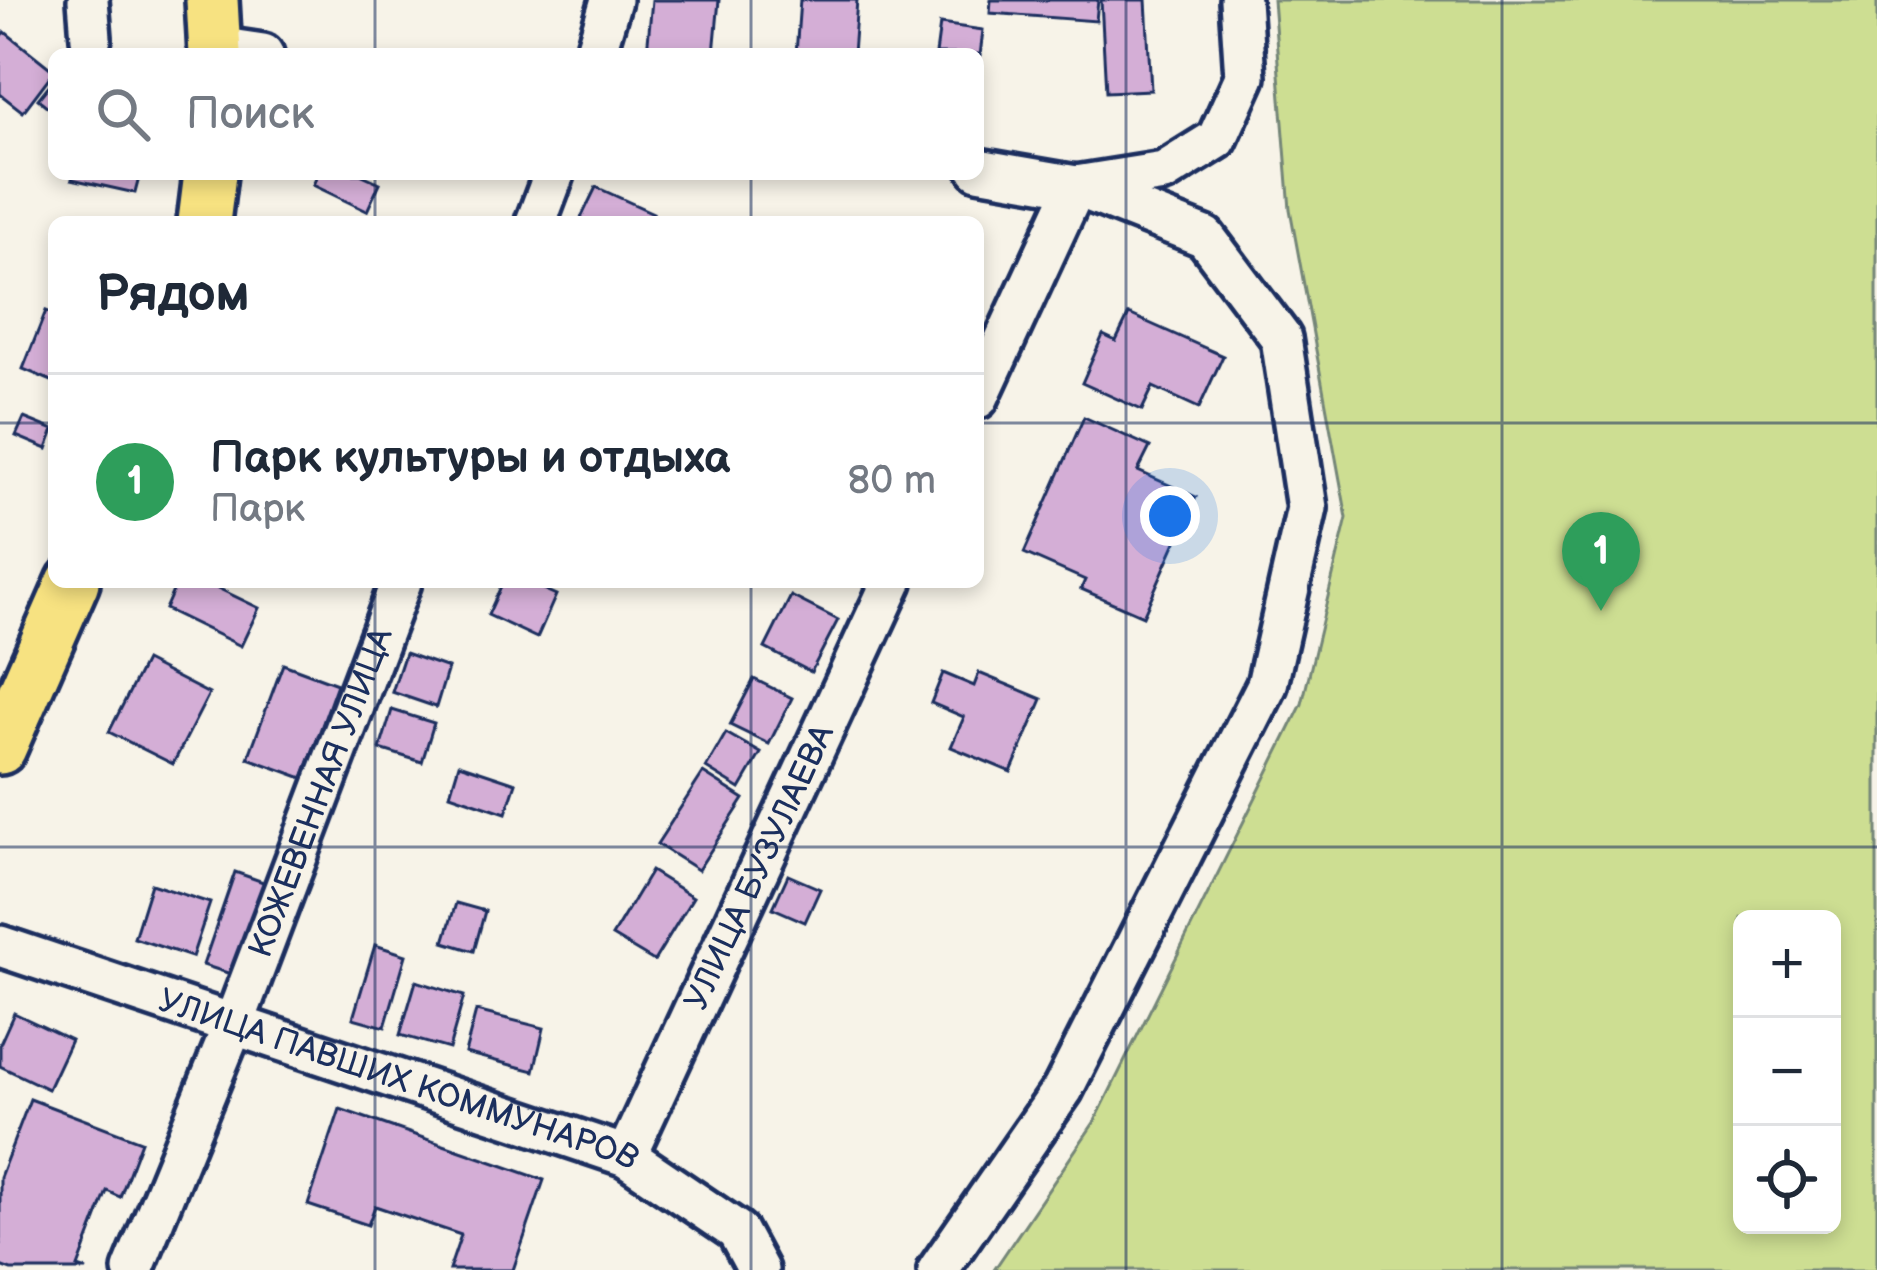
<!DOCTYPE html>
<html lang="ru">
<meta charset="utf-8">
<style>
body{margin:0;font-family:"Balsamiq Sans",sans-serif;background:#f2f2f3;color:#1f2937}
.controls{position:absolute;right:36px;bottom:36px;display:grid;overflow:hidden;border-radius:18px;box-shadow:0 6px 18px #0003}
.controls button{width:108px;height:108px;display:grid;place-items:center;padding:0;border:0;border-bottom:3px solid #e0e1e3;background:#fff;color:#1f2937;font:60px sans-serif}
.you{position:absolute;left:1170px;top:516px;width:42px;height:42px;margin:-30px;border:9px solid #fff;border-radius:50%;background:#1a73e8;box-shadow:0 0 0 18px #1a73e833}
.badge{display:grid;place-items:center;width:78px;height:78px;border-radius:50%;background:#c8321e;color:#fff;font-size:39px;font-weight:700}
.pin{position:absolute;translate:-50% -99px;filter:drop-shadow(0 3px 6px #0008)}
.pin::after{content:'';position:absolute;top:63px;width:42px;height:36px;background:inherit;clip-path:polygon(0 0,100% 0,50% 100%)}
.list{margin:0;padding:0;list-style:none}
h2{display:flex;justify-content:space-between;align-items:center;height:156px;margin:0;padding:0 48px;font-size:51px}
h2 small{font-size:39px;font-weight:400;color:#747a83}
.list li{display:grid;grid-template-columns:78px 1fr auto;gap:36px;align-items:center;box-sizing:border-box;height:216px;padding:0 48px;border-top:3px solid #e0e1e3}
.list b{display:block;font-size:45px;white-space:nowrap}
.list p{margin:0;font-size:39px;white-space:nowrap;color:#747a83}
.list em{font-size:39px;font-style:normal;color:#747a83}
.icon{flex:none;width:66px;height:66px;fill:none;stroke:currentColor;stroke-width:2;stroke-linecap:round;stroke-linejoin:round}
.map{position:relative;flex:none;width:1877px;height:1270px;overflow:hidden}
.search{position:absolute;background:#fff;box-shadow:0 6px 18px #0003;left:48px;top:48px;width:936px;height:132px;display:flex;align-items:center;gap:30px;box-sizing:border-box;padding:0 42px;border-radius:18px;color:#747a83;font-size:45px}
.panel{position:absolute;background:#fff;box-shadow:0 6px 18px #0003;left:48px;top:216px;width:936px;height:372px;border-radius:18px}
.map>svg:first-child{display:block}
.green{fill:#cdde92;stroke:#748678;stroke-width:3;fill-rule:evenodd}
.building{fill:#d4aed6;stroke:#1b2f5e;stroke-width:3}
.lines{fill:none;stroke-linecap:round;stroke-linejoin:round}
.minor-casing{stroke:#1b2f5e;stroke-width:48}
.major-casing{stroke:#1b2f5e;stroke-width:60}
.minor{stroke:#f7f3e8;stroke-width:39}
.major{stroke:#f7e281;stroke-width:51}
.grid{fill:none;stroke:#1b2f5e;stroke-width:3;stroke-opacity:0.55}
.labels{text-anchor:middle;dominant-baseline:central;stroke-width:9;stroke-linejoin:round;paint-order:stroke}
.street-label{font-size:33px;fill:#1b2f5e;stroke:#f7f3e8}
</style>
<div class="map">
<svg width="1877" height="1270" viewBox="0 0 1877 1270">
<rect width="100%" height="100%" fill="#f7f3e8"/>
<filter id="ink" filterUnits="userSpaceOnUse"><feTurbulence type="fractalNoise" baseFrequency=".00833" numOctaves="2"/><feDisplacementMap in="SourceGraphic" scale="24" xChannelSelector="R" yChannelSelector="G"/><feConvolveMatrix kernelMatrix="1 2 1 2 8 2 1 2 1" color-interpolation-filters="sRGB"/></filter>
<g filter="url(#ink)">
<!-- green -->
<path class="green" d="M 1273,0 L 1877,0 L 1877,1270 L 994,1270 L 1095,1121 L 1302,704 L 1347,518 L 1290,209 ZM 1832,919 L 1832,1225 L 1742,1225 L 1742,919 Z"/>
<!-- building -->
<g class="building">
<polygon points="652,0 719,0 714,54 647,52"/>
<polygon points="800,0 857,0 853,54 796,54"/>
<polygon points="991,0 1098,0 1096,21 990,13"/>
<polygon points="1101,0 1146,0 1151,90 1106,92"/>
<polygon points="940,24 983,30 978,73 978,54 936,54"/>
<polygon points="5,32 54,71 23,112 0,94 0,38"/>
<polygon points="54,79 54,112 38,99"/>
<polygon points="73,174 140,174 135,193 72,179"/>
<polygon points="318,174 360,174 380,183 367,211 313,185"/>
<polygon points="596,187 653,213 649,222 579,222"/>
<polygon points="46,311 54,314 54,382 23,369"/>
<polygon points="1129,314 1223,356 1199,408 1153,387 1142,410 1082,383 1103,335 1116,341"/>
<polygon points="1084,417 1150,447 1138,471 1196,497 1143,616 1081,589 1085,580 1024,553"/>
<polygon points="24,418 54,430 47,449 16,436"/>
<polygon points="177,582 205,582 259,608 241,646 165,609"/>
<polygon points="503,582 527,582 556,595 537,638 488,615"/>
<polygon points="791,596 838,620 811,672 765,648"/>
<polygon points="405,653 448,668 436,707 392,692"/>
<polygon points="145,661 209,694 173,764 109,732"/>
<polygon points="283,664 337,684 303,778 248,758"/>
<polygon points="943,673 974,686 979,673 1042,699 1011,772 951,747 964,717 931,703"/>
<polygon points="754,679 792,698 769,744 730,725"/>
<polygon points="392,710 434,723 422,762 380,749"/>
<polygon points="726,733 761,753 740,789 706,768"/>
<polygon points="459,764 516,783 506,813 450,794"/>
<polygon points="703,773 744,799 698,870 657,844"/>
<polygon points="651,871 693,897 654,961 612,936"/>
<polygon points="235,872 266,883 234,975 203,965"/>
<polygon points="788,875 820,889 805,922 773,908"/>
<polygon points="151,884 210,903 192,957 134,938"/>
<polygon points="456,903 485,911 474,951 444,942"/>
<polygon points="375,945 406,955 385,1027 353,1018"/>
<polygon points="416,981 464,996 449,1049 400,1035"/>
<polygon points="476,1011 544,1028 534,1071 465,1053"/>
<polygon points="14,1013 71,1040 48,1089 0,1066 0,1044"/>
<polygon points="30,1099 141,1141 120,1197 107,1191 78,1267 87,1270 11,1270 0,1266 0,1177"/>
<polygon points="340,1109 544,1180 513,1270 449,1270 461,1235 375,1206 368,1225 308,1205"/>
</g>
<g class="lines">
<defs>
<g id="minor">
<polyline points="88,0 91,38"/>
<polyline points="216,47 263,54"/>
<polyline points="595,54 611,0"/>
<polyline points="1076,186 1164,172 1217,139 1245,77 1240,0"/>
<polyline points="536,222 554,174"/>
<polyline points="978,398 1076,186"/>
<path id="s1" d="M 0,946 L 626,1156 L 737,1231 L 758,1270"/>
<path id="s2" d="M 626,1156 L 892,582"/>
<path id="s3" d="M 133,1270 L 234,1023 L 401,582"/>
<polyline points="938,1270 1063,1089 1267,685 1307,508 1281,338 1205,237 1076,186 978,169"/>
</g>
<g id="major">
<polyline points="212,0 215,54"/>
<polyline points="204,222 210,174"/>
<polyline points="0,748 73,582"/>
</g>
</defs>
<!-- minor casing -->
<use href="#minor" class="minor-casing"/>
<!-- major casing -->
<use href="#major" class="major-casing"/>
<!-- minor -->
<use href="#minor" class="minor"/>
<!-- major -->
<use href="#major" class="major"/>
</g>
</g>
<!-- grid -->
<path class="grid" d="M 375,0 L 375,54M 751,0 L 751,54M 1126,0 L 1126,1270M 1502,0 L 1502,1270M 375,174 L 375,222M 751,174 L 751,222M 0,423 L 54,423M 978,423 L 1877,423M 375,582 L 375,1270M 751,582 L 751,1270M 0,847 L 1877,847"/>
<g class="labels">
<!-- street labels -->
<g class="street-label">
<text stroke="none"><textPath href="#s3" startOffset="513">КОЖЕВЕННАЯ УЛИЦА</textPath></text>
<text stroke="none"><textPath href="#s2" startOffset="318">УЛИЦА БУЗУЛАЕВА</textPath></text>
<text stroke="none"><textPath href="#s1" startOffset="420">УЛИЦА ПАВШИХ КОММУНАРОВ</textPath></text>
</g>
</g>
</svg>
<div class="controls">
<button>+</button>
<button>−</button>
<button><svg class="icon" aria-label="locate" viewBox="0 0 24 24"><circle cx="12" cy="12" r="6"/><path d="M12 2v4M12 18v4M2 12h4M18 12h4"/></svg></button>
</div>
<div class="you"></div>
<div class="pin badge" style="left:1601px;top:611px;background:#2e9e5b">1</div>
<div class="search"><svg class="icon" aria-label="search" viewBox="0 0 24 24"><circle cx="10" cy="10" r="6"/><path d="M15 15l6 6"/></svg>Поиск</div>
<section class="panel">
<h2>Рядом<small></small></h2>
<ul class="list">
<li><span class="badge" style="background:#2e9e5b">1</span><div><b>Парк культуры и отдыха</b><p>Парк</p></div><em>80 m</em></li>
</ul>
</section>
</div>
